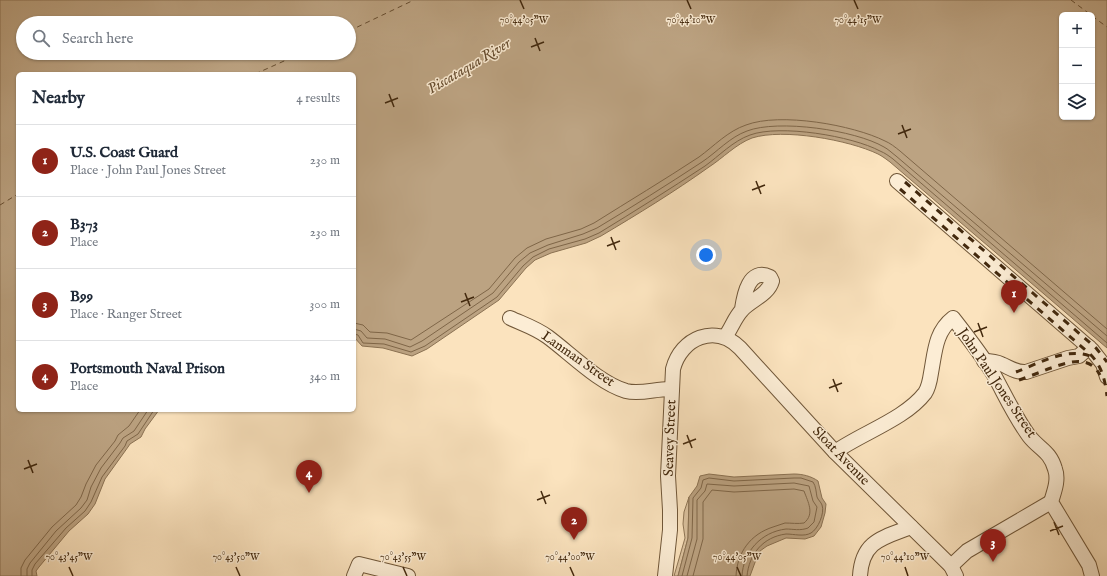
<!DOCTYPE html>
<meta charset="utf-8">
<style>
body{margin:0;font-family:"IM FELL English",serif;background:#f6f6f7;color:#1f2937}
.controls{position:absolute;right:12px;top:12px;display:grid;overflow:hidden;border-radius:6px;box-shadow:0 1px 3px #0004}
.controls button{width:36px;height:36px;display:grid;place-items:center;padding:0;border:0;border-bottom:1px solid #e0e1e3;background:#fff;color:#1f2937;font:20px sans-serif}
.you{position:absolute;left:706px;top:255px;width:14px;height:14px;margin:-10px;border:3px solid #fff;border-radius:50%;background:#1a73e8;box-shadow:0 0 0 6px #1a73e833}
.badge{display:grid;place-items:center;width:26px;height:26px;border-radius:50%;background:#8f2418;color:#fff;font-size:13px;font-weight:700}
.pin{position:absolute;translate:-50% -33px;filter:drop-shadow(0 1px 2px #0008)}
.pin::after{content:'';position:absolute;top:21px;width:14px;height:12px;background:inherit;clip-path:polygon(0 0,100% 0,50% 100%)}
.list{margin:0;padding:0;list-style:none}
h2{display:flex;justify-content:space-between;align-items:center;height:52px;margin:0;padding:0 16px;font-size:17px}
h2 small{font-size:13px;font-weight:400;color:#747a83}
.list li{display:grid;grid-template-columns:26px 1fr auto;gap:12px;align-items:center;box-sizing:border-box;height:72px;padding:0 16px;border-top:1px solid #e0e1e3}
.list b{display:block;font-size:15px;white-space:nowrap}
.list p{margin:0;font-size:13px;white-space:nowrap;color:#747a83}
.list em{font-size:13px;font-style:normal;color:#747a83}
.icon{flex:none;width:22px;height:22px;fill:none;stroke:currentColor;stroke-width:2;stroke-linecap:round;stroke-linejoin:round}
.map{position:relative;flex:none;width:1107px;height:576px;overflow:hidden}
.search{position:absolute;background:#fff;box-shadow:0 1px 3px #0004;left:16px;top:16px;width:340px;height:44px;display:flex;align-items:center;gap:10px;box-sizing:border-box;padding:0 14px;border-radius:22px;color:#747a83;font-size:15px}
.panel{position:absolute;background:#fff;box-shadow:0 1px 3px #0004;left:16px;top:72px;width:340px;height:340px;border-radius:6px}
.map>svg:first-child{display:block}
.green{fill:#dcc3a0;stroke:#8f7656}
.water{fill:#bca382;stroke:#8b7253;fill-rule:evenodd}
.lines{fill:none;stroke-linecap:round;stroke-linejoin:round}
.shore{stroke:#7f6648;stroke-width:1}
.ferry{stroke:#674d30;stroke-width:1;stroke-dasharray:5 4;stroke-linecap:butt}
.minor-casing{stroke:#705739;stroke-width:16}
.minor{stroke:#fcedd5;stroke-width:14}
.rail{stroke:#42280d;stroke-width:3;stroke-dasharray:7 7;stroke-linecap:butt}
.ticks{fill:none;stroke:#42280d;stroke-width:1.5}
.labels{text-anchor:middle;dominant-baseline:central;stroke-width:3;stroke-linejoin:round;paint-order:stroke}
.street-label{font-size:14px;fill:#42280d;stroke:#fcedd5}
.water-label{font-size:15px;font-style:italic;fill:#674d30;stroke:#fcedd5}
.ticks-label{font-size:10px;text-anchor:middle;fill:#42280d;stroke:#fcedd5;stroke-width:3;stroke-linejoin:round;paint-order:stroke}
</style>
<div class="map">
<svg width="1107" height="576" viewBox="0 0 1107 576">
<rect width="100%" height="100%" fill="#fbe3be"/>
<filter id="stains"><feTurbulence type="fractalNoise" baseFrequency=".005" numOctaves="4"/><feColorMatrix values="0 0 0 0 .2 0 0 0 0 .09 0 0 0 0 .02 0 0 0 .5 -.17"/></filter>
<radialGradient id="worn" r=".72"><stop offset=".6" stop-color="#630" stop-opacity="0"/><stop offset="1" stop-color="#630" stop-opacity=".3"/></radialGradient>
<!-- green -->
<polygon class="green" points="689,497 688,538 678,576 674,576 685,538 683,524 684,512"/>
<!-- water -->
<g class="water">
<path d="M 0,0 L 1107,0 L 1107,348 L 890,162 C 886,159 882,156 878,154 C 849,140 783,128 752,138 C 736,144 723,158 709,167 C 674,192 638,214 601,236 L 586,243 L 551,253 L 535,260 L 526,268 L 499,300 L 427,349 L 412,356 L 383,348 L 362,346 L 354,337 L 354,74 L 18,74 L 18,410 L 159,410 L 145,429 L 141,437 L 130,444 L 128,447 L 105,479 L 95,504 L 88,514 L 69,531 L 39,567 L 36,571 L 37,576 L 0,576 ZM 1062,15 L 1092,15 L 1092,117 L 1062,117 ZM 23,23 L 349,23 L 349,53 L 23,53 Z"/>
<path d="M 709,474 L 734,477 L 794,474 C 802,474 811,476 818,481 L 822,498 L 826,504 L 825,513 L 821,527 L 814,536 L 805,539 L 786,538 L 767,546 L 760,551 L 757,557 L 750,576 L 678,576 L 688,538 L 689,497 L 697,486 L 700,476 Z"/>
</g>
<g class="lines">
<!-- shore -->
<g class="shore">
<path d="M 354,323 L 363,325 L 370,332 L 387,333 L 411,340 L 489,289 L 515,258 L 527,248 L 546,239 L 581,229 L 594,223 C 629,201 664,180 699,157 C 714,146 728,131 746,125 C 780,112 853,125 885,141 C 890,143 895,147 900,151 L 1107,329"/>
<path d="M 354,329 L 361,331 L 367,338 L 385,339 L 410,347 L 422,341 L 493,293 L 519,262 L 530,253 L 548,245 L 583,234 L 597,228 C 632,207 667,185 702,162 C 717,152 730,137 747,131 C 778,119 855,130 884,147 C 888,149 892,153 896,156 L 1107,336"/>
<path d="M 354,334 L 358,335 L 363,343 L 384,344 L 411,352 L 425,346 L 497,297 L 523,266 L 533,257 L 549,249 L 585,239 L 599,233 C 635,211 670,189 705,166 C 719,156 733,141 750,135 C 780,124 852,136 880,151 C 885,153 889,156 893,159 L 1107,343"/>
<polyline points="21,576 21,568 25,560 52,527 76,505 81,497 86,484 96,465 115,441 118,435 129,426 140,410"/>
<polyline points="27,576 27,569 30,563 56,531 81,508 87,500 91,487 101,468 120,443 123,438 134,431 148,410"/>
<polyline points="32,576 32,570 35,564 66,528 85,511 91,502 102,477 125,446 127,441 138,434 154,410"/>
<path d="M 682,576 L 692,538 L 693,498 L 701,488 L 703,480 L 709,478 L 734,481 L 794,478 L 801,478 L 813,482 C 816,486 816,492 817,497 C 818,500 821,502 822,505 C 825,513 818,529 811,533 C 804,537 794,534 786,534 C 763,537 749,554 747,576"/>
<path d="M 687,576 L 697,539 L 697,500 L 705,491 L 707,484 L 734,486 L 794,483 L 809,486 L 813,501 L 817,507 L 814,522 L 808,528 C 800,531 793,529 786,529 C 761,532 743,552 742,576"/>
<path d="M 693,576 L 703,539 L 703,502 L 712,490 L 734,492 L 794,489 L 804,491 C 808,502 815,514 804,523 C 798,524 791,523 785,523 C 781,524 777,526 773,527 C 751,534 737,552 736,576"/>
</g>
<!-- ferry -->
<g class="ferry">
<polyline points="1071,0 1091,15"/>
<polyline points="1092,16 1107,27"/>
<polyline points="349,31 414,0"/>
<polyline points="255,74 302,53"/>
<polyline points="0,205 18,194"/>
</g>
<defs>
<g id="minor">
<polyline points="897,181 1092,350 1103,364 1107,377"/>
<path d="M 510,318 C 523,324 536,328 548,337 C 571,354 599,383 626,391 C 641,395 657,388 672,389"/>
<path d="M 725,337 C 731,329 735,317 742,310 C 751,300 768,295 772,281 L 770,277 C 749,267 744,295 742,309"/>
<path d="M 984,361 C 990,361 995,361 1001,364 C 1009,367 1016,373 1026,372 L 1068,358 L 1079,356 L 1089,347"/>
<path d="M 835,452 C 862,433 905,419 925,393 C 929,387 930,380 931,373 C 935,352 935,332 953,318 C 967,336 982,355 994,375 C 1005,395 1015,417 1029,436 C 1039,449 1050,451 1055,469 C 1059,480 1054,492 1051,502 L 1089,565 L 1092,576"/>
<polyline points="951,566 967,551 1051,502"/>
<polyline points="354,576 359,564 408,576"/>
<path d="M 665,576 L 670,530 L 670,510 L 668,476 L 673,369 C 681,338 715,323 740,348 L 835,452 L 951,566 L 956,576"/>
<path d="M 860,576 C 862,541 882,538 911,527"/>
</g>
</defs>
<!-- minor casing -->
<use href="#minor" class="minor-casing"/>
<!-- minor -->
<use href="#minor" class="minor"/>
<!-- rail -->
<g class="rail">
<polyline points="905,182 1096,348 1107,362"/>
<path d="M 900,189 L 1090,354 C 1102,366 1105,380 1107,396"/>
<path d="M 1016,372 C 1037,364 1067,347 1090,356"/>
<path d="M 1019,380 C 1028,377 1038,373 1048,369 C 1066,363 1088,353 1100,375"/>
</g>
</g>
<!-- ticks -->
<path class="ticks" d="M 520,0 L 524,9M 687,0 L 691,9M 854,0 L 858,9M 535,38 L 540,51M 531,47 L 544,42M 389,94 L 394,107M 385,103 L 398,98M 902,125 L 907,138M 898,134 L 911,129M 756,181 L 761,194M 752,190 L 765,185M 611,237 L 616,250M 607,246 L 620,241M 465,293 L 470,306M 461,302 L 474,297M 978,323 L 983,337M 974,332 L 987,327M 833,379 L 838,392M 829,388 L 842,383M 687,435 L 692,448M 683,444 L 696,439M 28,460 L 33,473M 24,469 L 37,464M 541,491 L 546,504M 537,500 L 550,495M 1054,522 L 1059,535M 1050,531 L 1063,526M 69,567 L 73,576M 236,567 L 240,576M 403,567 L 407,576M 570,567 L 574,576M 737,567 L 741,576M 905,567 L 908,576"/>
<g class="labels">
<!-- street labels -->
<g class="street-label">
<text transform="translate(578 359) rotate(35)">Lanman Street</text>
<text transform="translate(997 383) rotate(56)">John Paul Jones Street</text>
<text transform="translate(670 438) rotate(-88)">Seavey Street</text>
<text transform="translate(841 456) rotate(46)">Sloat Avenue</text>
</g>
<!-- water labels -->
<g class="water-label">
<text transform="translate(469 66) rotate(-31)">Piscataqua River</text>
</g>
</g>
<g class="ticks-label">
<text x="524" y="23">70°44'05"W</text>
<text x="691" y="23">70°44'10"W</text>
<text x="858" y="23">70°44'15"W</text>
<text x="69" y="560">70°43'45"W</text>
<text x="236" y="560">70°43'50"W</text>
<text x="403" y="560">70°43'55"W</text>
<text x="570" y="560">70°44'00"W</text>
<text x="737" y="560">70°44'05"W</text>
<text x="905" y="560">70°44'10"W</text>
</g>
<rect width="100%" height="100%" filter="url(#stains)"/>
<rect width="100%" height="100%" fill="url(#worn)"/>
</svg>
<div class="controls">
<button>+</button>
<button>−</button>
<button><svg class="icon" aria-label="layers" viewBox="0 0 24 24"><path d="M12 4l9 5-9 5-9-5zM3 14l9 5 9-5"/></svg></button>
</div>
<div class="you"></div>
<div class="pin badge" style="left:1014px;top:313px">1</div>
<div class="pin badge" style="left:574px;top:540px">2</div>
<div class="pin badge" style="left:993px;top:562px">3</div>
<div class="pin badge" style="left:309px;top:493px">4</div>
<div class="search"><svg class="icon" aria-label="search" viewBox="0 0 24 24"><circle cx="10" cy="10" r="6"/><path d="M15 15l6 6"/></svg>Search here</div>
<section class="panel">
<h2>Nearby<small>4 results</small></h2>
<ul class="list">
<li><span class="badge">1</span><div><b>U.S. Coast Guard</b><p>Place · John Paul Jones Street</p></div><em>230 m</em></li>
<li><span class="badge">2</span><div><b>B373</b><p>Place</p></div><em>230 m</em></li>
<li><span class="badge">3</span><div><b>B99</b><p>Place · Ranger Street</p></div><em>300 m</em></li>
<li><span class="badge">4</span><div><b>Portsmouth Naval Prison</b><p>Place</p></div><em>340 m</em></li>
</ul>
</section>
</div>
